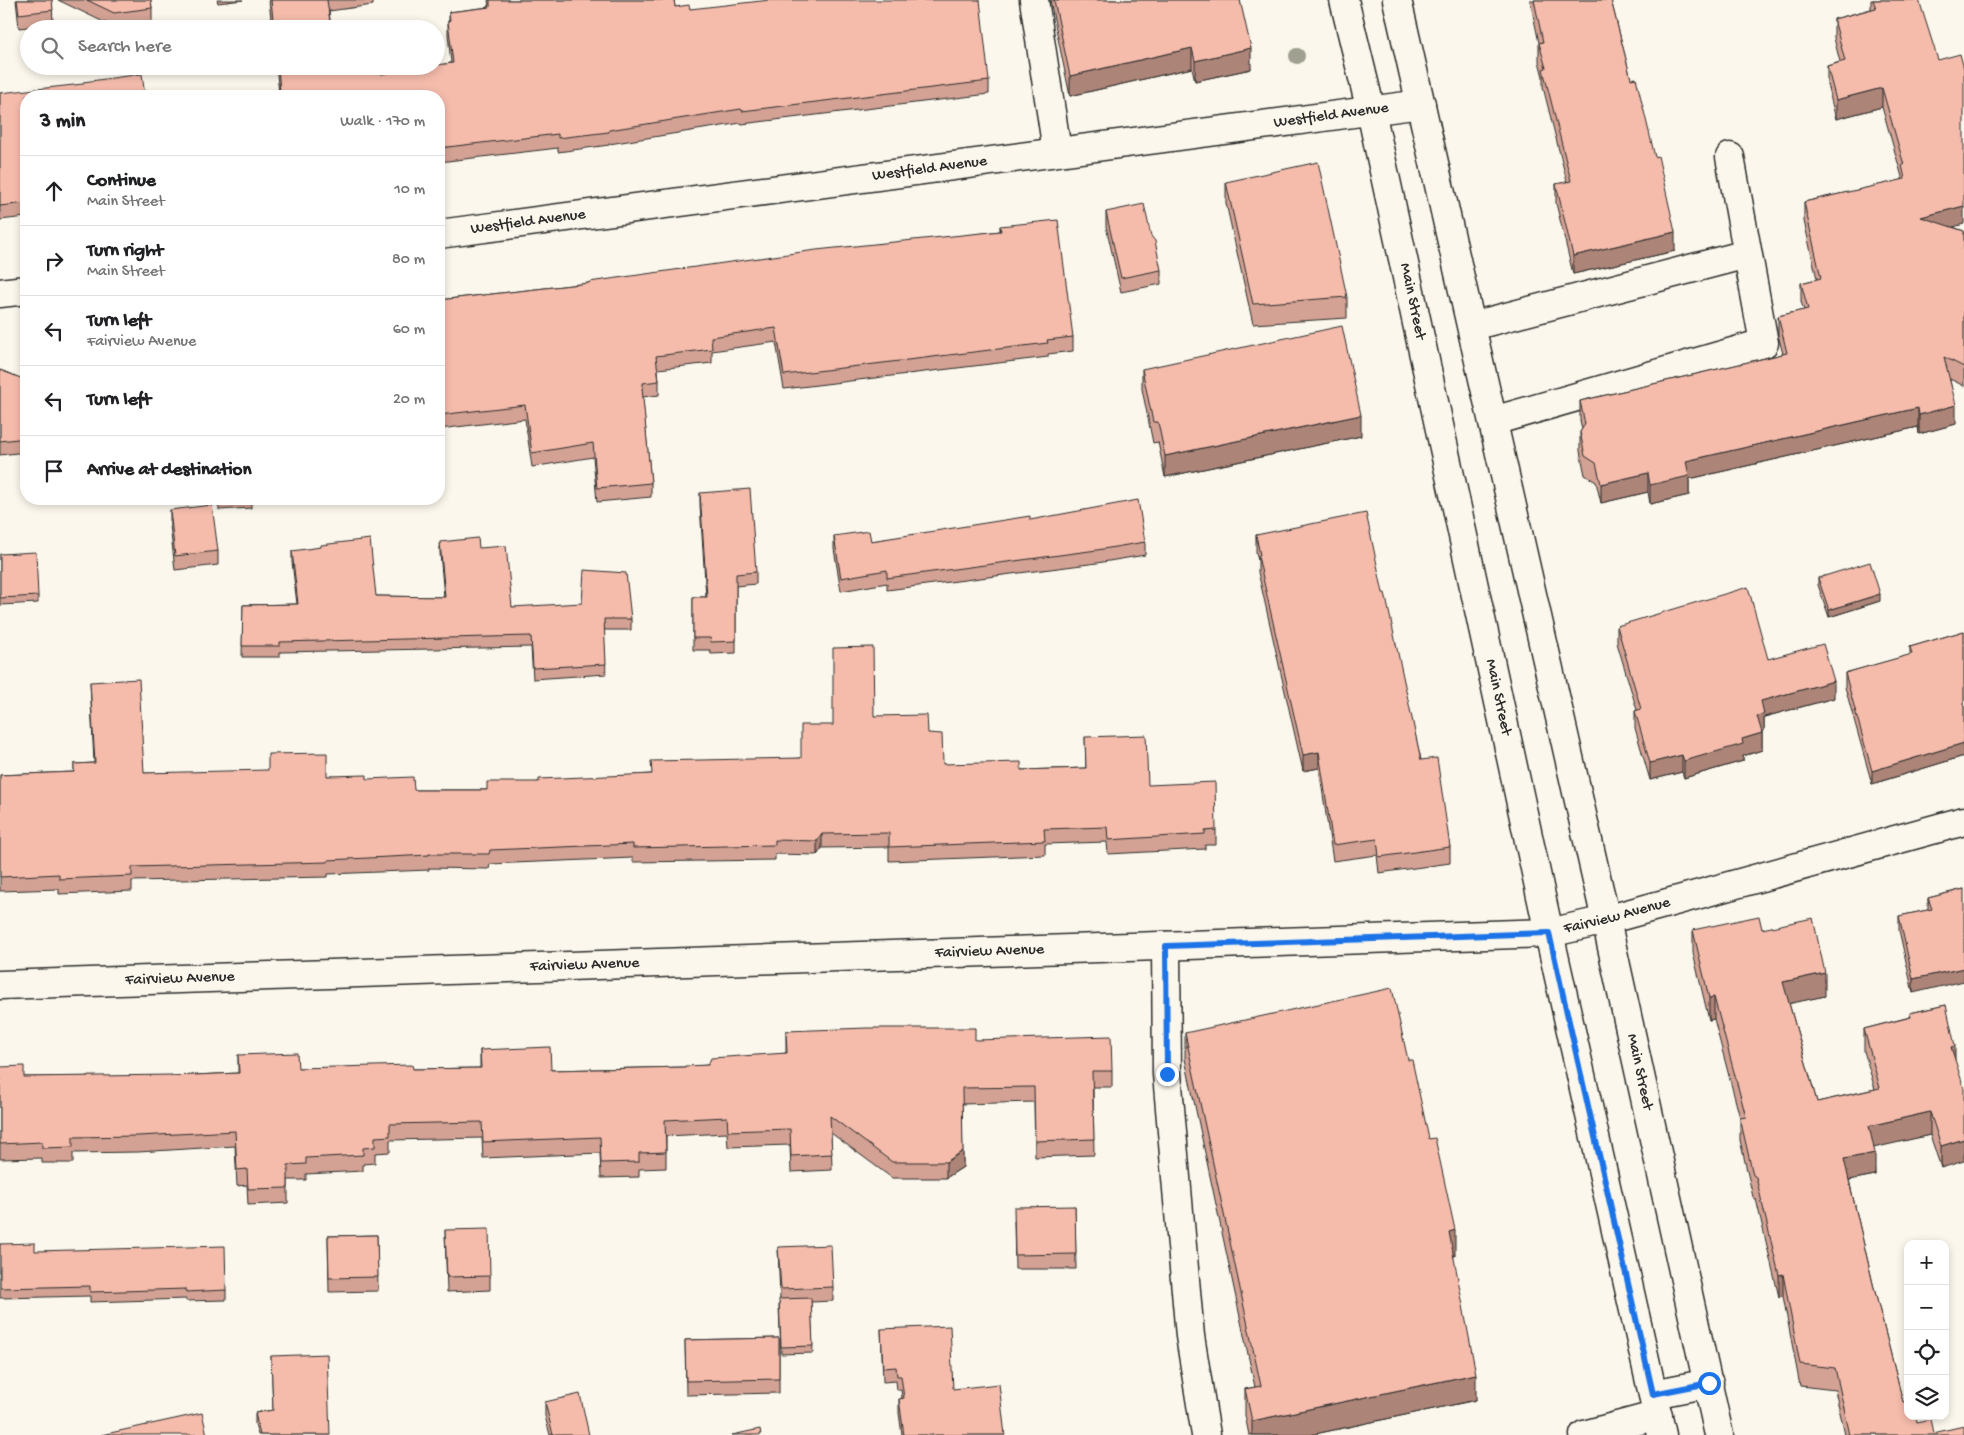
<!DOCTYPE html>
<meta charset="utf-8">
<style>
body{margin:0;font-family:"Gochi Hand",sans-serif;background:#f2f2f2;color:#202124}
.controls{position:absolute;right:15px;bottom:15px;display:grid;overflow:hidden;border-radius:10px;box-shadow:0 2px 8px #0003}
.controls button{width:45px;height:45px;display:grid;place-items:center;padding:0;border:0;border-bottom:1px solid #e0e0e0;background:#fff;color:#202124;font:25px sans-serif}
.stop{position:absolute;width:15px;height:15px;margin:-11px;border:4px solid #1a73e8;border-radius:50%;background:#fff}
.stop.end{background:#1a73e8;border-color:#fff;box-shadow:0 1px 5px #0008}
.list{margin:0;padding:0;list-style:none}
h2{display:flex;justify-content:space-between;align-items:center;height:65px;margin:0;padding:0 20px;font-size:21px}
h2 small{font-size:16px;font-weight:400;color:#757577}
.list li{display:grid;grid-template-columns:32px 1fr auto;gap:15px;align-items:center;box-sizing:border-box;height:70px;padding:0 20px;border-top:1px solid #e0e0e0}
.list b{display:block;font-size:19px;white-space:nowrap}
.list p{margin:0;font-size:16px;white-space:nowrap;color:#757577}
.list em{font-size:16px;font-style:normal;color:#757577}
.icon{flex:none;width:28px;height:28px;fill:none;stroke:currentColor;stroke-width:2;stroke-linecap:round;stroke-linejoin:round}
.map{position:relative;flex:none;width:1964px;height:1435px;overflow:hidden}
.search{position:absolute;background:#fff;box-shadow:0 2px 8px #0003;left:20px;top:20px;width:425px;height:55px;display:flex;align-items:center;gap:12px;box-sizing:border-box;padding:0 18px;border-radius:28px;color:#757577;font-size:19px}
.panel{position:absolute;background:#fff;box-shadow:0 2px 8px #0003;left:20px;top:90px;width:425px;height:415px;border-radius:20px}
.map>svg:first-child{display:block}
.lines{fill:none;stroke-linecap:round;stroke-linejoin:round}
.minor-casing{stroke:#2b2b2b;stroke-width:31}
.major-casing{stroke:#2b2b2b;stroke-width:31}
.minor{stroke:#fbf7ec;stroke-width:28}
.major{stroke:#fbf7ec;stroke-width:28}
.tree{fill:#a0a091}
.wall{fill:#d3a294;stroke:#2b2b2b}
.shaded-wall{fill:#ac8478;stroke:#2b2b2b}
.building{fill:#f5bcac;stroke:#2b2b2b}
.route{stroke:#1a73e8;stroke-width:6}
.labels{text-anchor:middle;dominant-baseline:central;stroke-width:4.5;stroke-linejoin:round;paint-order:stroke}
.street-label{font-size:16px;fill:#2b2b2b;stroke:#fbf7ec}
</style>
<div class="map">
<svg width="1964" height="1435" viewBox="0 0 1964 1435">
<rect width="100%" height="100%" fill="#fbf7ec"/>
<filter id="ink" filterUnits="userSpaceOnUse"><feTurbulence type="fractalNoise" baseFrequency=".02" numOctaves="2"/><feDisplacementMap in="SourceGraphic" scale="10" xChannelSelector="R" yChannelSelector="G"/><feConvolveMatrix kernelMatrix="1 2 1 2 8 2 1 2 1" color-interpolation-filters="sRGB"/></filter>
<g filter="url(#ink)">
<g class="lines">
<defs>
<g id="minor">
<polyline points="1034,0 1057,151"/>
<path id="s1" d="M 439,234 L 1421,104"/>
<polyline points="0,293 26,290"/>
<polyline points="1472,326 1747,254"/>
<polyline points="1493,421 1764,343 1730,157"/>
<polyline points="1166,946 1167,1074 1181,1235 1190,1336 1206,1435"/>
<path id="s2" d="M 0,985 L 1549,933 L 1606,920 L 1964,821"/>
<polyline points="1584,1435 1658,1415"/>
</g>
<g id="major">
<path id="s3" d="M 1344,0 L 1371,111 L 1549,933 L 1662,1435"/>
<path id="s4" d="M 1397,0 L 1606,920 L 1719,1435"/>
<polyline points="1653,1394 1709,1383"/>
</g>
</defs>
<!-- minor casing -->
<use href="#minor" class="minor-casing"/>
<!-- major casing -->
<use href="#major" class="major-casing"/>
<!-- minor -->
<use href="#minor" class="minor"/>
<!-- major -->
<use href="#major" class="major"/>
</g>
<!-- trees -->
<circle class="tree" cx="1297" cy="56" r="8"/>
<!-- wall -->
<g class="wall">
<polygon points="16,0 52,0 53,24 19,28"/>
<polygon points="58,0 151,0 152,8 152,22 114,27"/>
<polygon points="217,0 243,0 218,3"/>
<polygon points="269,0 373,0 373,5 329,11 331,29 272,29"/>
<polygon points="488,0 674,0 675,7 690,9 989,81 989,94 742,124 741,123 609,144 609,145 558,152 558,148 439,162 439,96 279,93 276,66 334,66 335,69 381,74 451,63 448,35 448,21 449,20 449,12 489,7"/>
<polygon points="1050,0 1240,0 1251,69 1195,81 1192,68 1070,96"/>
<polygon points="1530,0 1611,0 1631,79 1675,251 1573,274 1556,203 1556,184 1567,182 1543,87 1543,77 1539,61 1539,43"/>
<polygon points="1871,0 1919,0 1953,227 1964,231 1964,386 1950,379 1956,424 1919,434 1918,427 1689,479 1689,495 1650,504 1648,492 1601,503 1596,482 1585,475 1580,451 1580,432 1582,429 1580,420 1580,401 1783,354 1778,335 1778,316 1804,310 1801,302 1801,283 1817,279 1804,221 1804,202 1902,180 1902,177 1882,107 1836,119 1827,84 1827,66 1840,62 1834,38 1834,19 1871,9"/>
<polygon points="0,93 26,96 26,217 0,220"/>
<polygon points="1226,182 1347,297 1347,318 1253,324 1226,203"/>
<polygon points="1106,212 1161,270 1161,284 1121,292 1106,226"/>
<polygon points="1000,226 1073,337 1073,351 1048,354 1048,357 784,389 776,342 712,351 712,363 658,369 659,381 659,395 643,397 643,402 651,483 651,497 597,502 593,457 532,467 525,419 439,429 439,300 589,283 1000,231"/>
<polygon points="24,353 26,353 26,452 0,455 0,370 25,380 24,367"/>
<polygon points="1142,369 1361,436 1165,477 1158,442 1153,443 1142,389"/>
<polygon points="700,493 756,572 756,584 736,586 736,653 711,654 710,650 693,650 693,597 706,597 700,505"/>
<polygon points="218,499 251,499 251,508 219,510"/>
<polygon points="170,510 218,551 218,565 175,570 170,525"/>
<polygon points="1030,520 1145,542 1145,555 1097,563 887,590 887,583 841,591 834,549 834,536 871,541"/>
<polygon points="1256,535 1383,593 1421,760 1450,847 1450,863 1379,873 1377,855 1333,861 1319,768 1303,771 1258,572 1258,561 1256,552"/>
<polygon points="440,542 479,548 512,607 631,619 631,630 604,630 606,674 533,679 531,647 280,652 280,657 242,657 243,605 297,604 292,562 292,551 376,596 444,597 440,553"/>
<polygon points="0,554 38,596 38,603 0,605"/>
<polygon points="1818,578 1880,601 1829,617 1818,585"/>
<polygon points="1617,626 1768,659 1834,698 1764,717 1764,731 1762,732 1762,750 1743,756 1743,761 1684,778 1682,772 1650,780 1635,728 1635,711 1637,710 1617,643"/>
<polygon points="1964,631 1964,756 1872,784 1845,687 1845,673 1910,655 1910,647"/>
<polygon points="90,682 144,773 327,776 367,779 414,790 487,790 539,782 651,774 801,758 833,725 874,716 928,733 943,764 1021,770 1086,768 1085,737 1148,785 1216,830 1216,845 1205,845 1205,849 1108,854 1107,842 1045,844 1045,855 889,861 889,847 822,848 817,855 775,854 775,860 633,862 633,858 490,864 489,869 429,868 429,870 328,874 328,877 132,881 132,891 59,894 59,889 0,891 0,775 74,772 74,764 94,763"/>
<polygon points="1964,889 1913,993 1899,930 1899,916 1928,910 1928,898"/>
<polygon points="1762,929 1825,996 1789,1003 1817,1102 1875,1089 1864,1051 1864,1029 1910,1017 1910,1013 1946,1005 1941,1168 1930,1135 1873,1147 1875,1175 1849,1180 1874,1288 1903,1402 1917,1422 1933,1433 1964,1435 1845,1435 1835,1390 1800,1386 1783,1296 1779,1297 1756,1199 1753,1197 1740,1140 1740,1118 1714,1019 1709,1020 1693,953 1693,930"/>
<polygon points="786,1031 975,1040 1112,1071 1112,1087 1093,1087 1094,1155 1035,1157 1034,1102 962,1104 963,1167 946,1178 892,1178 831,1133 832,1170 791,1172 790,1145 728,1147 727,1133 666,1136 666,1168 639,1169 639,1177 601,1178 600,1153 483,1158 482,1138 390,1140 390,1152 375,1153 375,1163 363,1164 363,1171 306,1174 306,1180 288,1180 288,1203 248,1205 247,1185 237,1186 235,1146 138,1152 73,1153 73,1163 42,1163 42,1158 0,1159 0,1067 24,1077 172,1076 238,1073 238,1055 298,1068 413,1069 480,1068 480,1050 551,1070 685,1067 708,1065 786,1053"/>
<polygon points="1185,1033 1408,1060 1455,1256 1453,1257 1476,1400 1310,1435 1249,1435 1245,1415 1245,1389 1255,1387 1185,1059"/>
<polygon points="1075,1206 1076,1269 1015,1269 1014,1221"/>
<polygon points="445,1230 490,1276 490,1290 447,1292"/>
<polygon points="377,1235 378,1291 329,1292 328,1236"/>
<polygon points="0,1244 226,1290 226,1300 186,1301 186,1299 90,1302 90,1296 0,1298"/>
<polygon points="778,1247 833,1287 833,1301 811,1302 813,1353 781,1354 779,1306 780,1299"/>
<polygon points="881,1329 953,1389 1005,1435 902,1435 899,1413 899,1399 902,1399 901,1390 897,1390 896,1381 883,1382"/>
<polygon points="779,1338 779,1393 686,1395 685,1340"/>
<polygon points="271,1356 330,1435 258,1435 255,1424 255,1413 273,1410"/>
<polygon points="545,1402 589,1435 550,1435 545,1416"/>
</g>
<!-- shaded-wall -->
<g class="shaded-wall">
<polygon points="1192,48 1192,68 1070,96 1070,76"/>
<polygon points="1251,48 1251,69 1195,81 1195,61"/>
<polygon points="1882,88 1882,107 1836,119 1836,100"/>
<polygon points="1964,206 1964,224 1921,236 1921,217"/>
<polygon points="1675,232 1675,251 1573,274 1573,256"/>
<polygon points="1956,405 1956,424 1919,434 1919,415"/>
<polygon points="1918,408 1918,427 1689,479 1689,495 1650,504 1650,485 1686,461"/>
<polygon points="1361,415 1361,436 1165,477 1165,456"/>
<polygon points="1648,473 1648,492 1601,503 1601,484"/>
<polygon points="1880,594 1880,601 1829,617 1829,610"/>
<polygon points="1834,681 1834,698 1764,717 1764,731 1757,733 1757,716 1761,701"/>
<polygon points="1762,733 1762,750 1743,756 1743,761 1684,778 1684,761 1742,739"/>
<polygon points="1964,743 1964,756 1872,784 1872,771"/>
<polygon points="1319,752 1319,768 1303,771 1303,755"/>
<polygon points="1682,755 1682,772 1650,780 1650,763"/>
<polygon points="822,834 822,848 817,855 817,841"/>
<polygon points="1964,968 1964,981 1913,993 1913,979"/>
<polygon points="1825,973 1825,996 1783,1005 1783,982"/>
<polygon points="1714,997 1714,1019 1709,1020 1709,998"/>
<polygon points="1955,1046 1955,1068 1951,1047"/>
<polygon points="1930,1112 1930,1135 1869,1149 1869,1126"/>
<polygon points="1964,1139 1964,1161 1941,1168 1941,1146"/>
<polygon points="963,1151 963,1167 946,1178 946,1162"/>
<polygon points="1875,1153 1875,1175 1844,1181 1844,1159"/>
<polygon points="1455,1230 1455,1256 1449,1258 1449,1232"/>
<polygon points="1783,1274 1783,1296 1779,1297 1779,1275"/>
<polygon points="1476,1374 1476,1400 1310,1435 1252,1435 1252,1421"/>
</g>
<!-- building -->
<g class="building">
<polygon points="17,0 52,0 53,10 19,14"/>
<polygon points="87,0 151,0 152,8 114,13"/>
<polygon points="271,0 327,0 331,29 274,29"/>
<polygon points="490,0 674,0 675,7 689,5 690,9 770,0 980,0 989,81 742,111 741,109 609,130 609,132 558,138 558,134 439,148 439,96 250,96 280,93 278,66 334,66 335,69 354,66 380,66 381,74 431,66 436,66 436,65 453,63 448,21 450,20 449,12 490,7"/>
<polygon points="1054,0 1240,0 1251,48 1195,61 1192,48 1070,76"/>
<polygon points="1534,0 1611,0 1631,79 1636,78 1655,157 1658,156 1675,232 1573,256 1556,184 1571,181 1543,69 1546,68 1539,43 1543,42"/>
<polygon points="1873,0 1919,0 1938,60 1960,54 1964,69 1964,206 1921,217 1964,231 1964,367 1944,357 1956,405 1919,415 1918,408 1686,461 1689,476 1650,485 1648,473 1601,484 1596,463 1585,456 1580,432 1585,424 1580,401 1787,353 1778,316 1808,309 1801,283 1821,278 1804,202 1905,179 1902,165 1904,165 1882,88 1836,100 1827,66 1845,61 1834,19 1876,8"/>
<polygon points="142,74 145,96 26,96 26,203 0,206 0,93 83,84 83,82"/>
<polygon points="1318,162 1347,297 1253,304 1226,182"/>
<polygon points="1144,204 1151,236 1155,241 1161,270 1121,278 1106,212"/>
<polygon points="1058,220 1073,337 1047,340 1048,343 784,375 776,328 711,337 712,349 656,356 659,381 643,383 643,388 642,388 651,483 597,488 593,443 532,453 525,405 439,415 439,300 589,283 589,282 816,250 1001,231 1000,226"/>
<polygon points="1342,326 1361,415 1165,456 1158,422 1153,422 1142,369"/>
<polygon points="24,353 26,353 26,374"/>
<polygon points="0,370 26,380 26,438 0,441"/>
<polygon points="750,489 756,572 736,574 736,641 711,642 710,638 693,638 693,597 707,597 700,493"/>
<polygon points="1138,500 1145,542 1097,550 887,578 887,570 841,578 834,536 869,531 871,541 1030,516 1030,520"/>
<polygon points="212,505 218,551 175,556 170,510"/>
<polygon points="1366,513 1383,593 1385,593 1421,760 1437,758 1450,847 1379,857 1377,839 1333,845 1319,752 1303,755 1258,556 1260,555 1256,535"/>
<polygon points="478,538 479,548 506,546 512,607 582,603 584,570 626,573 631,619 604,619 606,664 533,668 531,636 280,642 280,646 242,646 243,605 298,604 292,551 321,547 321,545 370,539 376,596 445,597 440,542"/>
<polygon points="36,552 38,596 0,598 0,554"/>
<polygon points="1870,562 1880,594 1829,610 1818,578"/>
<polygon points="1748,587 1768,659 1823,644 1834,681 1761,701 1764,714 1757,716 1762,733 1742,739 1743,744 1684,761 1682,755 1650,763 1635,711 1641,709 1617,626"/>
<polygon points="1964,631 1964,743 1872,771 1845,673 1912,654 1910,647"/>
<polygon points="873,647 874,716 927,715 928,733 942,734 943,764 1021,762 1021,770 1086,768 1085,737 1146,735 1148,785 1215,782 1216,830 1205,831 1205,834 1108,840 1107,827 1044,829 1045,841 889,847 889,833 822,834 817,841 775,840 775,845 633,848 633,844 490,850 489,854 429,854 429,855 328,860 328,862 132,867 132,876 59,879 59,874 0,877 0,775 74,772 74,764 95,763 90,682 139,679 144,773 268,770 268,754 327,753 327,776 367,775 367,779 413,777 414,790 487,790 487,782 539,782 539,779 652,774 651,761 801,758 801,725 833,725 833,648"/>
<polygon points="1964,889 1964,968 1913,979 1899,916 1932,909 1928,898"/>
<polygon points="1759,916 1762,929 1813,918 1825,973 1783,982 1817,1102 1880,1088 1864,1029 1911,1017 1910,1013 1946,1005 1955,1046 1951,1047 1964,1088 1964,1139 1941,1146 1930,1112 1869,1126 1875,1153 1844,1159 1874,1288 1903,1402 1908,1401 1908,1416 1916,1416 1917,1422 1930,1419 1933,1433 1964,1426 1964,1435 1850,1435 1835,1368 1800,1364 1783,1274 1779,1275 1756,1177 1753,1175 1740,1118 1746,1117 1714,997 1709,998 1693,930"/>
<polygon points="1392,988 1408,1060 1412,1060 1429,1139 1435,1138 1455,1230 1449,1232 1476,1374 1252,1421 1245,1389 1261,1386 1185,1033"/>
<polygon points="867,1028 975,1028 975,1040 1111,1036 1112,1071 1092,1071 1094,1139 1035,1141 1034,1087 962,1088 963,1151 946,1162 892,1162 830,1116 832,1154 791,1156 790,1129 728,1131 727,1117 665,1120 666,1152 639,1153 639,1162 601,1163 600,1137 483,1142 482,1122 390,1124 390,1136 375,1137 375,1147 363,1148 363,1155 306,1158 306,1164 288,1165 288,1188 248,1189 247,1169 237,1170 235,1131 138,1136 73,1137 73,1147 42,1148 42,1142 0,1144 0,1067 24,1066 24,1077 172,1075 172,1076 239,1073 238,1055 297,1053 298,1068 412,1065 413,1069 481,1068 480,1050 550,1047 551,1070 685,1067 685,1066 708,1065 711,1058 787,1053 786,1031"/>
<polygon points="1075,1206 1076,1254 1015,1255 1014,1207"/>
<polygon points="489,1229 490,1276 447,1277 445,1230"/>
<polygon points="377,1235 378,1277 329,1278 328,1236"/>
<polygon points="35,1243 35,1251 225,1246 226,1290 186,1292 186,1289 90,1292 90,1286 0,1288 0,1244"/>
<polygon points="831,1245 833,1287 781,1289 778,1247"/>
<polygon points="811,1298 813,1346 781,1347 779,1299"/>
<polygon points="950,1326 953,1389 999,1384 1005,1435 904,1435 899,1399 904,1398 901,1376 897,1376 896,1367 883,1368 881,1329"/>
<polygon points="779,1338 779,1379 686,1381 685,1340"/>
<polygon points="327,1354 330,1435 260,1435 255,1413 273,1410 271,1356"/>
<polygon points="580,1394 589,1435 553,1435 545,1402"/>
<polygon points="202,1413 207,1435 101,1435"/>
<polygon points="760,1429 761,1435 732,1435"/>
</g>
</g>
<g class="lines" filter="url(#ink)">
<!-- route -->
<polyline class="route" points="1167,1074 1166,946 1549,933 1653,1394 1709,1383"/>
</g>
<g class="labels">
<!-- street labels -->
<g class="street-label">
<text stroke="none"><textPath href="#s1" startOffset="900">Westfield Avenue</textPath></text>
<text stroke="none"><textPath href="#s1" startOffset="495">Westfield Avenue</textPath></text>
<text stroke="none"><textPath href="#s1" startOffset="90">Westfield Avenue</textPath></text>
<text stroke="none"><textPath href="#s3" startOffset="309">Main Street</textPath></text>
<text stroke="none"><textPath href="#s3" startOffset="714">Main Street</textPath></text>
<text stroke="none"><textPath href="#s2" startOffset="1620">Fairview Avenue</textPath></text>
<text stroke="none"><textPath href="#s2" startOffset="990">Fairview Avenue</textPath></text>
<text stroke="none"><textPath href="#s2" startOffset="585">Fairview Avenue</textPath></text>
<text stroke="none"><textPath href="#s2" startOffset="180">Fairview Avenue</textPath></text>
<text stroke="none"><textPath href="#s4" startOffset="1099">Main Street</textPath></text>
</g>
</g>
</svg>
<div class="controls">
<button>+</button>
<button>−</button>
<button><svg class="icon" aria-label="locate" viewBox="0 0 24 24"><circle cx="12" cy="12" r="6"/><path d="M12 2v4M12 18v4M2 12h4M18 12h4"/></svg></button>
<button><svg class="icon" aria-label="layers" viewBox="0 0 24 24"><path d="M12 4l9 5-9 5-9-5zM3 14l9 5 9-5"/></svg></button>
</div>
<div class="stop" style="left:1709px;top:1383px"></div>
<div class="stop end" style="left:1167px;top:1074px"></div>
<div class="search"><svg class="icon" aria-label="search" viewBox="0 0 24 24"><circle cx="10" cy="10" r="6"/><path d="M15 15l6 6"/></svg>Search here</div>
<section class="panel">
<h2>3 min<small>Walk · 170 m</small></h2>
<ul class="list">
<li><svg class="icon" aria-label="ahead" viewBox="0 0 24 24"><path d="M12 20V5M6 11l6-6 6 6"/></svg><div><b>Continue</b><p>Main Street</p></div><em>10 m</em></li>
<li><svg class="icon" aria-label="right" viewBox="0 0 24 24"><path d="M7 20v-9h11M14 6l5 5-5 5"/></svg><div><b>Turn right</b><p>Main Street</p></div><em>80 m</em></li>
<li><svg class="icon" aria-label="left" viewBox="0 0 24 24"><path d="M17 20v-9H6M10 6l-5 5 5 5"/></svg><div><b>Turn left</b><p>Fairview Avenue</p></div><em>60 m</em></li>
<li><svg class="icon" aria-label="left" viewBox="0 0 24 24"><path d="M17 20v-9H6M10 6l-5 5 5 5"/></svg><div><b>Turn left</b></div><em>20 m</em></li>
<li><svg class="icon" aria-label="arrive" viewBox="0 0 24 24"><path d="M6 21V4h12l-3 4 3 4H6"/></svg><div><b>Arrive at destination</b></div></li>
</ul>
</section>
</div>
